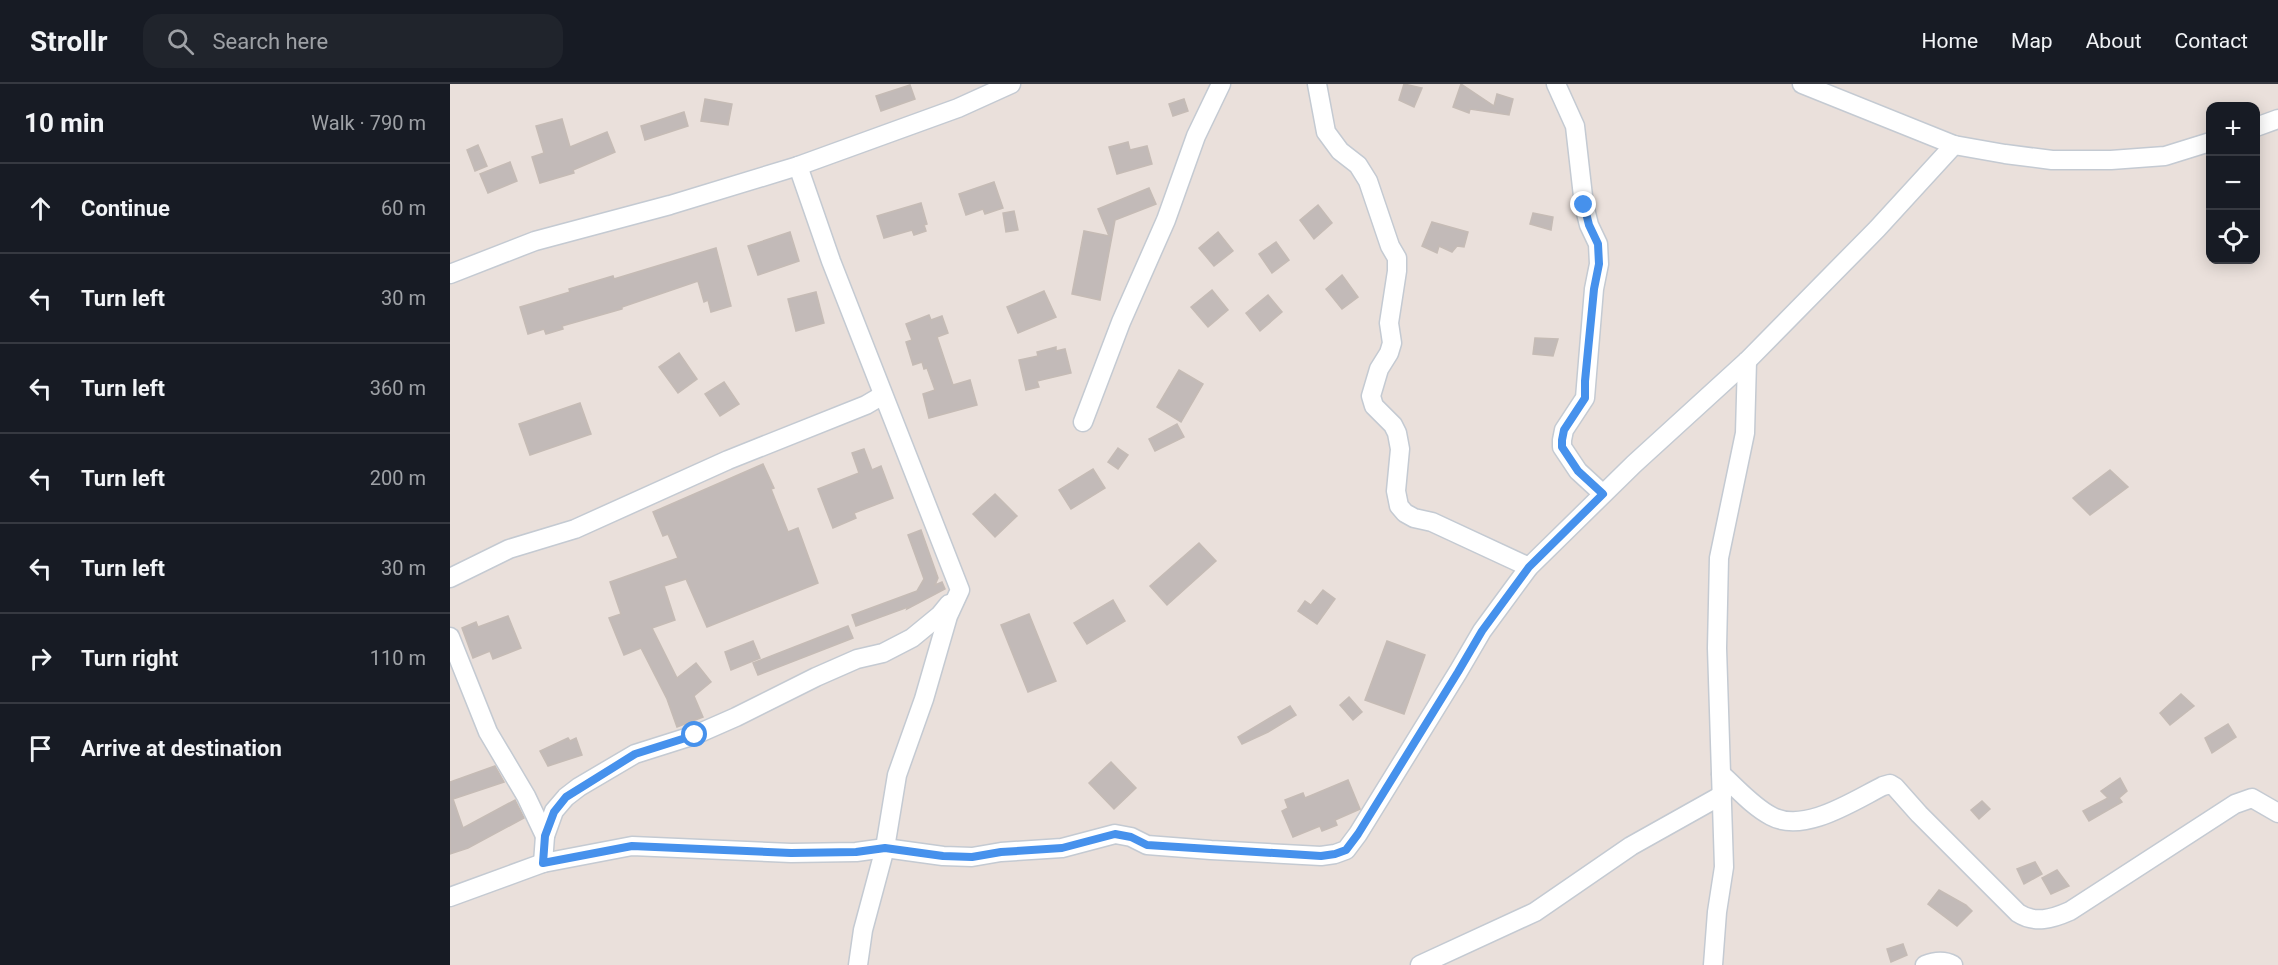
<!DOCTYPE html>
<meta charset="utf-8">
<style>
body{margin:0;font-family:Roboto,sans-serif;background:#20242c;color:#f1f3f6}
.controls{position:absolute;right:18px;top:18px;display:grid;overflow:hidden;border-radius:12px;box-shadow:0 3px 15px #0003}
.controls button{width:54px;height:54px;display:grid;place-items:center;padding:0;border:0;border-bottom:2px solid #363941;background:#171b24;color:#f1f3f6;font:30px sans-serif}
.stop{position:absolute;width:18px;height:18px;margin:-14px;border:4px solid #4691ec;border-radius:50%;background:#fff}
.stop.end{background:#4691ec;border-color:#fff;box-shadow:0 2px 6px #0008}
.list{margin:0;padding:0;list-style:none}
h2{display:flex;justify-content:space-between;align-items:center;height:78px;margin:0;padding:0 24px;font-size:26px}
h2 small{font-size:20px;font-weight:400;color:#9ea1a6}
.list li{display:grid;grid-template-columns:39px 1fr auto;gap:18px;align-items:center;box-sizing:border-box;height:90px;padding:0 24px;border-top:2px solid #363941}
.list b{display:block;font-size:22px;white-space:nowrap}
.list em{font-size:20px;font-style:normal;color:#9ea1a6}
.icon{flex:none;width:33px;height:33px;fill:none;stroke:currentColor;stroke-width:2;stroke-linecap:round;stroke-linejoin:round}
.map{position:relative;flex:none;width:1828px;height:881px;overflow:hidden}
header{display:flex;align-items:center;gap:36px;box-sizing:border-box;height:84px;padding:0 30px;background:#171b24;border-bottom:2px solid #363941}
header strong{font-size:28px}
nav{display:flex;gap:33px;margin-inline-start:auto;font-size:21px}
.search{width:420px;height:54px;background:#20242c;display:flex;align-items:center;gap:15px;box-sizing:border-box;padding:0 21px;border-radius:18px;color:#9ea1a6;font-size:22px}
main{display:flex}
aside{flex:1;background:#171b24}
.map>svg:first-child{display:block}
.building{fill:#c2bab8;stroke:#c5bbb5;stroke-width:1.5}
.lines{fill:none;stroke-linecap:round;stroke-linejoin:round}
.minor-casing{stroke:#c4cad2;stroke-width:21}
.minor{stroke:#fff;stroke-width:18}
.route{stroke:#4691ec;stroke-width:8}
</style>
<header>
<strong>Strollr</strong>
<div class="search"><svg class="icon" aria-label="search" viewBox="0 0 24 24"><circle cx="10" cy="10" r="6"/><path d="M15 15l6 6"/></svg>Search here</div>
<nav><a>Home</a><a>Map</a><a>About</a><a>Contact</a></nav>
</header>
<main>
<aside>
<h2>10 min<small>Walk · 790 m</small></h2>
<ul class="list">
<li><svg class="icon" aria-label="ahead" viewBox="0 0 24 24"><path d="M12 20V5M6 11l6-6 6 6"/></svg><div><b>Continue</b></div><em>60 m</em></li>
<li><svg class="icon" aria-label="left" viewBox="0 0 24 24"><path d="M17 20v-9H6M10 6l-5 5 5 5"/></svg><div><b>Turn left</b></div><em>30 m</em></li>
<li><svg class="icon" aria-label="left" viewBox="0 0 24 24"><path d="M17 20v-9H6M10 6l-5 5 5 5"/></svg><div><b>Turn left</b></div><em>360 m</em></li>
<li><svg class="icon" aria-label="left" viewBox="0 0 24 24"><path d="M17 20v-9H6M10 6l-5 5 5 5"/></svg><div><b>Turn left</b></div><em>200 m</em></li>
<li><svg class="icon" aria-label="left" viewBox="0 0 24 24"><path d="M17 20v-9H6M10 6l-5 5 5 5"/></svg><div><b>Turn left</b></div><em>30 m</em></li>
<li><svg class="icon" aria-label="right" viewBox="0 0 24 24"><path d="M7 20v-9h11M14 6l5 5-5 5"/></svg><div><b>Turn right</b></div><em>110 m</em></li>
<li><svg class="icon" aria-label="arrive" viewBox="0 0 24 24"><path d="M6 21V4h12l-3 4 3 4H6"/></svg><div><b>Arrive at destination</b></div></li>
</ul>
</aside>
<div class="map">
<svg width="1828" height="881" viewBox="0 0 1828 881">
<rect width="100%" height="100%" fill="#eae0db"/>
<!-- building -->
<g class="building">
<polygon points="954,0 972,4 964,23 949,16"/>
<polygon points="1011,0 1044,22 1047,10 1063,15 1059,31 1020,25 1019,29 1003,23"/>
<polygon points="460,1 465,15 431,27 426,12"/>
<polygon points="255,15 282,20 278,41 251,37"/>
<polygon points="734,15 738,27 723,32 719,20"/>
<polygon points="234,28 238,42 195,56 191,42"/>
<polygon points="112,35 120,63 157,48 165,68 123,86 124,89 90,99 82,73 94,69 86,42"/>
<polygon points="678,58 680,66 697,62 702,80 667,90 659,63"/>
<polygon points="28,61 37,82 25,87 17,66"/>
<polygon points="60,78 67,97 38,109 30,90"/>
<polygon points="544,98 553,124 535,130 533,125 516,131 509,110"/>
<polygon points="699,104 706,120 665,136 650,216 622,210 634,147 659,152 648,125"/>
<polygon points="471,119 477,140 474,141 476,147 464,151 462,146 434,154 427,132"/>
<polygon points="868,121 882,139 864,155 850,136"/>
<polygon points="564,127 568,146 556,148 553,129"/>
<polygon points="1083,129 1103,133 1101,146 1080,140"/>
<polygon points="982,138 1018,148 1014,163 1007,162 1002,168 989,162 987,169 972,162"/>
<polygon points="340,148 349,177 308,191 298,162"/>
<polygon points="768,148 783,167 764,182 749,164"/>
<polygon points="826,158 839,176 822,189 809,170"/>
<polygon points="266,164 281,222 261,228 258,216 254,218 248,197 172,223 172,225 112,242 113,245 96,250 94,245 78,250 70,223 120,208 119,205 163,192 164,195"/>
<polygon points="892,191 908,213 892,225 876,205"/>
<polygon points="762,206 778,226 758,243 741,223"/>
<polygon points="594,207 606,233 568,249 557,223"/>
<polygon points="366,208 374,239 346,247 338,215"/>
<polygon points="818,211 832,228 810,247 796,229"/>
<polygon points="479,231 481,236 492,232 498,249 487,253 503,301 520,296 527,321 479,334 473,310 485,306 477,284 474,285 472,278 463,281 456,258 462,256 456,240"/>
<polygon points="1085,254 1108,255 1103,272 1083,270"/>
<polygon points="606,263 606,267 615,265 621,289 587,297 589,303 576,306 569,276 588,272 587,268"/>
<polygon points="229,269 247,295 228,309 209,283"/>
<polygon points="729,286 753,300 731,338 707,323"/>
<polygon points="274,298 289,320 270,332 255,310"/>
<polygon points="130,319 141,350 80,371 69,340"/>
<polygon points="727,340 734,353 705,367 699,355"/>
<polygon points="668,364 678,371 668,385 658,378"/>
<polygon points="414,365 422,386 431,382 443,414 404,429 406,434 383,444 368,405 409,389 402,369"/>
<polygon points="313,380 324,404 321,405 338,448 348,444 368,499 257,543 236,495 214,502 225,536 202,544 227,594 246,579 261,598 244,612 253,633 227,643 217,615 191,564 174,571 159,534 171,530 160,498 228,474 218,450 213,452 203,428"/>
<polygon points="643,385 655,404 621,425 609,406"/>
<polygon points="1660,386 1678,403 1640,431 1623,414"/>
<polygon points="545,410 567,432 545,453 523,430"/>
<polygon points="471,446 488,494 485,501 492,498 495,505 457,525 458,523 406,542 402,531 467,507 474,495 458,451"/>
<polygon points="749,459 766,477 717,521 700,502"/>
<polygon points="873,506 885,515 867,540 848,527 855,517 861,521"/>
<polygon points="663,516 675,537 637,560 624,539"/>
<polygon points="579,530 606,597 578,608 551,541"/>
<polygon points="58,532 71,564 43,575 40,567 23,574 12,544 26,538 28,543"/>
<polygon points="398,542 403,554 308,591 303,579"/>
<polygon points="303,557 310,574 281,586 275,568"/>
<polygon points="937,557 975,571 954,630 915,616"/>
<polygon points="1731,610 1744,622 1720,641 1710,629"/>
<polygon points="899,613 912,628 903,636 890,621"/>
<polygon points="840,622 846,631 818,648 792,660 788,653"/>
<polygon points="1778,640 1786,653 1762,669 1755,654"/>
<polygon points="118,654 120,657 126,654 132,671 98,682 90,667"/>
<polygon points="661,678 686,704 664,725 639,699"/>
<polygon points="45,682 54,698 3,715 13,744 65,716 74,734 18,764 0,770 0,698"/>
<polygon points="1670,694 1677,707 1669,714 1672,718 1639,737 1633,727 1658,714 1651,707"/>
<polygon points="898,696 910,725 885,736 887,741 872,747 870,742 843,753 832,727 838,724 835,716 853,709 855,714"/>
<polygon points="1532,717 1540,725 1529,735 1521,726"/>
<polygon points="1585,778 1592,790 1574,800 1567,785"/>
<polygon points="1607,786 1619,802 1601,810 1592,794"/>
<polygon points="1489,806 1516,821 1522,827 1507,842 1478,820"/>
<polygon points="1453,860 1457,871 1441,878 1437,865"/>
</g>
<g class="lines">
<defs>
<g id="minor">
<polyline points="867,0 876,48 890,67 908,81 918,97 940,162 947,174 947,187 939,239 942,259 939,269 929,285 921,312 924,322 943,341 947,349 950,365 946,407 949,422 955,429 964,434 982,438 1079,483"/>
<polyline points="1106,0 1125,42 1134,121 1139,141 1148,160 1149,180 1144,205 1135,314 1114,346 1112,356 1112,363 1128,387 1153,410"/>
<polyline points="1352,0 1504,61 1555,70 1602,76 1661,76 1715,72 1760,58"/>
<polyline points="1806,43 1828,35"/>
<polyline points="348,82 381,177 510,506 498,532 474,615 447,691 435,764 413,846 408,881"/>
<polyline points="0,190 85,157 220,121 348,82 508,24 561,0"/>
<polyline points="633,338 671,238 716,136 746,52 771,0"/>
<polyline points="0,494 59,465 125,445 278,376 416,321 433,311"/>
<polyline points="0,553 38,648 76,712 95,752"/>
<path d="M 1271,690 C 1287,704 1302,722 1321,732 C 1354,750 1403,717 1433,702 L 1440,700 L 1445,703 L 1469,730 L 1568,829 C 1585,840 1602,835 1620,827 L 1785,720 L 1802,714 L 1828,729"/>
<polyline points="93,779 95,752 104,727 116,713 129,703 185,670 245,651 286,633 366,593 407,575 433,569 462,554 490,531 499,520"/>
<polyline points="0,813 93,779 182,762 341,769 406,768 435,764 493,772 522,773 551,768 612,764 665,750 681,753 697,761 761,766 871,772 885,770 896,766 908,750 1008,588 1032,547 1079,483 1184,380 1297,277 1427,145 1504,61"/>
<polyline points="970,881 1085,828 1181,762 1272,711"/>
<polyline points="1263,881 1267,828 1274,783 1267,564 1269,474 1295,349 1297,277"/>
<path d="M 1475,881 C 1485,877 1494,876 1503,881"/>
</g>
</defs>
<!-- minor casing -->
<use href="#minor" class="minor-casing"/>
<!-- minor -->
<use href="#minor" class="minor"/>
</g>
<g class="lines">
<!-- route -->
<polyline class="route" points="245,651 185,670 116,713 104,728 95,752 93,779 182,762 341,769 406,768 435,764 493,772 522,773 551,768 612,764 665,750 681,753 697,761 871,772 885,770 896,766 908,750 1008,588 1032,547 1079,483 1153,410 1128,387 1112,363 1112,356 1114,346 1135,314 1135,297 1144,205 1149,180 1148,160 1139,141 1134,121"/>
</g>
</svg>
<div class="controls">
<button>+</button>
<button>−</button>
<button><svg class="icon" aria-label="locate" viewBox="0 0 24 24"><circle cx="12" cy="12" r="6"/><path d="M12 2v4M12 18v4M2 12h4M18 12h4"/></svg></button>
</div>
<div class="stop" style="left:245px;top:651px"></div>
<div class="stop end" style="left:1134px;top:121px"></div>
</div>
</main>
